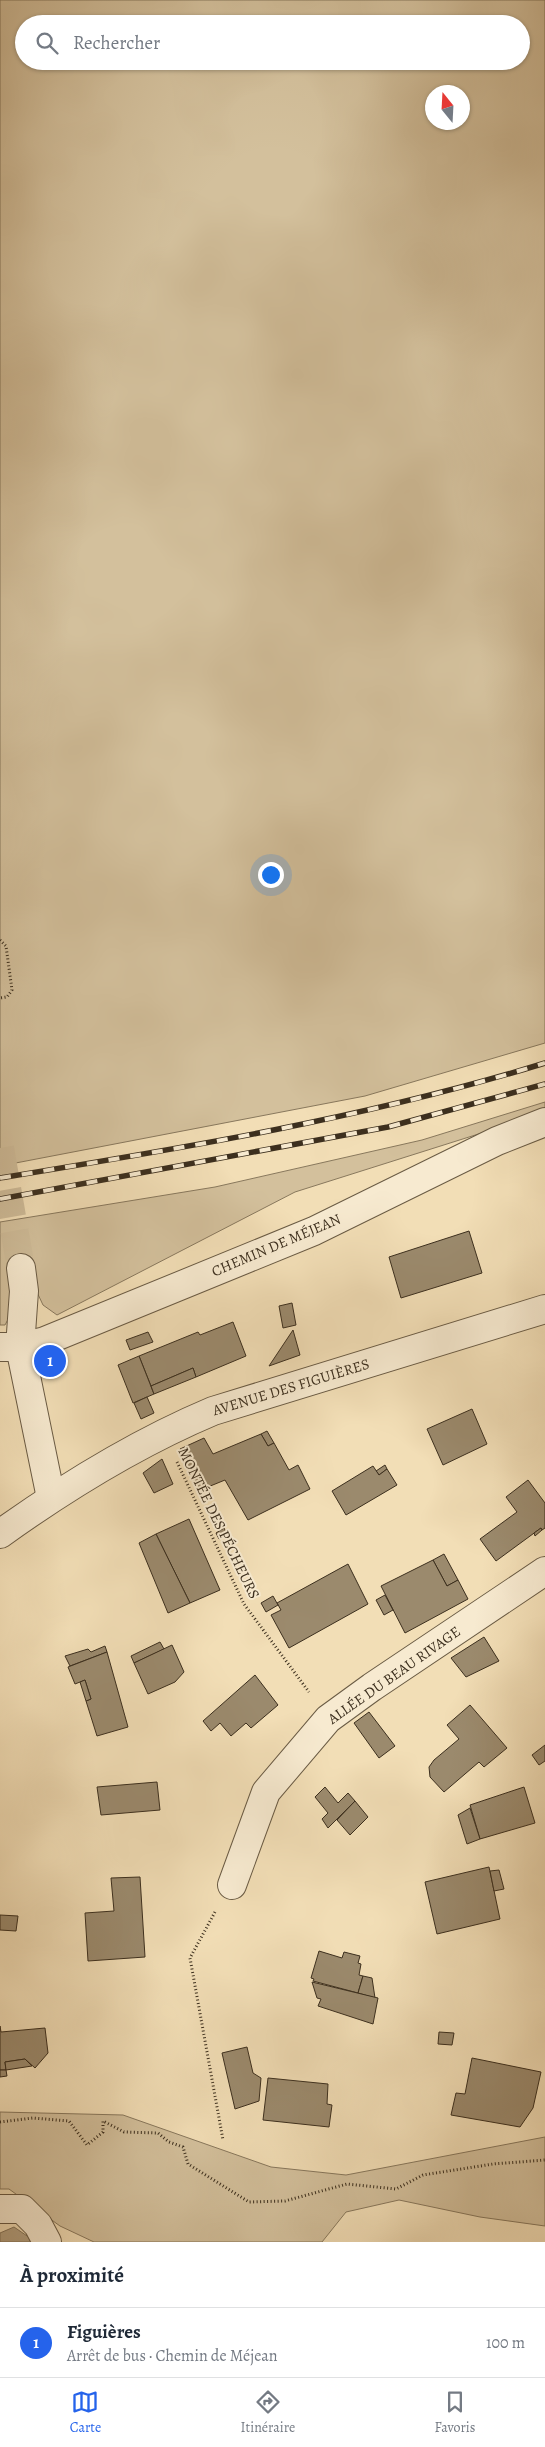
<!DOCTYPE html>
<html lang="fr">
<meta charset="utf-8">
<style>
body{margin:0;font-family:Alegreya,serif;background:#f2f2f3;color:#1f2937}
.compass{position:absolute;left:425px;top:85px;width:45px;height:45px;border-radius:50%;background:#fff;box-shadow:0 1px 4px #0004;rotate:342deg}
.you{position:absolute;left:270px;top:874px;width:18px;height:18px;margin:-12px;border:4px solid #fff;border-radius:50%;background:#1a73e8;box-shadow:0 0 0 8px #1a73e833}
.badge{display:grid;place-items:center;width:32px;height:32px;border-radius:50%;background:#2563eb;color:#fff;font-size:16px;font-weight:700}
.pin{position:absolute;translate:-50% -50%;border:2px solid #fff;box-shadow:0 1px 5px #0006}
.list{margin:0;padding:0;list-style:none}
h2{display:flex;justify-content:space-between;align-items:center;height:65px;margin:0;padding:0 20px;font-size:21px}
h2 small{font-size:16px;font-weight:400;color:#747a83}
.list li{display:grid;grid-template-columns:32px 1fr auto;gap:15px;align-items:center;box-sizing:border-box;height:70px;padding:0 20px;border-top:1px solid #e0e1e3}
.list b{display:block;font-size:19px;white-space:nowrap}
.list p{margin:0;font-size:16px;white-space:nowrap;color:#747a83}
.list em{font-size:16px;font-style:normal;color:#747a83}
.icon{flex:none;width:28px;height:28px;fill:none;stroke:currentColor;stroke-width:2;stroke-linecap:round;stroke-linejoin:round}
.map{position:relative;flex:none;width:545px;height:2242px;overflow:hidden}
.search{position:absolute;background:#fff;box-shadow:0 1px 4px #0004;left:15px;right:15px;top:15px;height:55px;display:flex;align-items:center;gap:12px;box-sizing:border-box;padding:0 18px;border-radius:28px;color:#747a83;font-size:19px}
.sheet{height:135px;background:#fff}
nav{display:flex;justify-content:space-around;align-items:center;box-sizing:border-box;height:70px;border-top:1px solid #e0e1e3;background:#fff;font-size:14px;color:#747a83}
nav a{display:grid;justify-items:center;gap:2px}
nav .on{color:#2563eb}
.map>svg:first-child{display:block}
.green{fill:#d3c09c;stroke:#88785d;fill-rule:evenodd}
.water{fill:#b4a282;stroke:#84745a}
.building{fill:#9b8a6d;stroke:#3c2f1e}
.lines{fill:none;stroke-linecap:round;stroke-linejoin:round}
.minor-tunnel{stroke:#cebb98;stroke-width:28;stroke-dasharray:28 14;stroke-linecap:butt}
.minor-casing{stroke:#6a5b44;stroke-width:30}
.path{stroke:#3c2f1e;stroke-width:3;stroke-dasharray:1 2.5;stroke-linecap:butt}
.minor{stroke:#f7ead0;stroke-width:28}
.rail-casing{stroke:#3c2f1e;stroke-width:5.5}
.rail{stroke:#f7ead0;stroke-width:4;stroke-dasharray:11;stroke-linecap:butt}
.labels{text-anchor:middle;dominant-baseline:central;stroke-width:4;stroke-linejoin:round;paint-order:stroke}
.street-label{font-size:15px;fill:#3c2f1e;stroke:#f7ead0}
</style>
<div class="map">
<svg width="545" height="2242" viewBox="0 0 545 2242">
<rect width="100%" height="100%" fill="#f2deb6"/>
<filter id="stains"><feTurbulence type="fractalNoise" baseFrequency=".004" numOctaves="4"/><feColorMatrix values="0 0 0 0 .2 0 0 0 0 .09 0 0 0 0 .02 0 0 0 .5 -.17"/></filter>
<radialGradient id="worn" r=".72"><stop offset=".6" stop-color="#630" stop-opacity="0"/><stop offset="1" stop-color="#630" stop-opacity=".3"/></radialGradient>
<!-- green -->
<g class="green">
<path d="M 0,0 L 545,0 L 545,1043 L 365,1096 L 0,1166 ZM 24,24 L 521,24 L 521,61 L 24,61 ZM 462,92 L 462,122 L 432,122 L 432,92 Z"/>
<polygon points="545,1102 545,1113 295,1192 57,1315 43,1305 36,1290 13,1310 5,1325 0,1325 0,1222 215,1187 422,1140"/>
<polygon points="0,2112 123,2115 271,2167 346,2175 545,2137 545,2226 480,2217 399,2200 346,2212 322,2242 94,2242 60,2226 9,2189 0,2189"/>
</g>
<!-- water -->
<polygon class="water" points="14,2227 33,2240 34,2242 0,2242 0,2233"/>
<!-- building -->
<g class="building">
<polygon points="469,1231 482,1273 401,1298 389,1257"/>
<polygon points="292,1303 296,1325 283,1328 279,1306"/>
<polygon points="233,1322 246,1356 196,1377 193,1368 151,1386 139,1356 198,1332 200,1335"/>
<polygon points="293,1330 300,1355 269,1366"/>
<polygon points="148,1332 153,1342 130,1350 126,1340"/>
<polygon points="139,1356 154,1394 133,1403 118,1365"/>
<polygon points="193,1368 196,1377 154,1394 151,1386"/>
<polygon points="147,1397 154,1413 141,1419 134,1403"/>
<polygon points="472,1409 487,1444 443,1465 427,1429"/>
<polygon points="267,1431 274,1443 268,1446 261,1434"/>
<polygon points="261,1434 268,1446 274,1443 289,1470 298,1465 310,1489 248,1520 225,1480 198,1491 180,1449 204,1438 213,1454"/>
<polygon points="162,1459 173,1484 154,1493 143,1473"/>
<polygon points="385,1465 387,1469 379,1475 376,1471"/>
<polygon points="373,1466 379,1475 387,1469 397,1485 346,1515 332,1491"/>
<polygon points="528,1480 545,1503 545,1528 542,1530 541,1528 496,1561 480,1539 517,1512 506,1497"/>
<polygon points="189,1519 220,1590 190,1603 156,1534"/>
<polygon points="224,1528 227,1534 219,1539 216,1533"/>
<polygon points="541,1528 542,1530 535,1536 534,1533"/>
<polygon points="156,1534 190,1603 168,1613 139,1543"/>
<polygon points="444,1554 458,1580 447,1586 433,1560"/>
<polygon points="433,1560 447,1586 458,1580 468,1599 405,1633 381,1586"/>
<polygon points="348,1564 368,1604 289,1648 271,1615 281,1610 277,1603"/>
<polygon points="385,1595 393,1610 384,1615 376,1600"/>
<polygon points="273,1596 278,1605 266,1612 261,1603"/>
<polygon points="484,1637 499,1661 466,1677 451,1658"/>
<polygon points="160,1642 164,1649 134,1663 131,1656"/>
<polygon points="172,1645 184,1672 175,1682 148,1694 134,1663"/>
<polygon points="105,1646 107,1652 70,1666 65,1656 88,1649 91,1652"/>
<polygon points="107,1652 128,1727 97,1736 86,1701 91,1699 85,1680 75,1684 68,1667"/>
<polygon points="255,1675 278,1705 251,1728 246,1723 231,1736 220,1723 211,1731 203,1721"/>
<polygon points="85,1680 91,1699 86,1701 80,1682"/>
<polygon points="470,1705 507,1748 484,1767 479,1762 444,1792 430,1777 429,1767 434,1760 459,1739 447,1725"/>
<polygon points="369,1712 395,1746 379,1758 354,1723"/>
<polygon points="545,1745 545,1761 539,1765 532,1755"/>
<polygon points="157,1782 160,1810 101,1815 97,1787"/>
<polygon points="325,1787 338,1803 348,1793 355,1801 328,1828 322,1819 328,1813 315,1797"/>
<polygon points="524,1787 535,1823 480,1839 470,1805"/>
<polygon points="355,1801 368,1817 350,1835 337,1820"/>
<polygon points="470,1808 480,1839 467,1844 458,1815"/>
<polygon points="489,1867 500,1919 437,1934 425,1882"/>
<polygon points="499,1870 504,1889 494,1891 490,1871"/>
<polygon points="140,1877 145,1957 88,1961 85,1913 114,1911 111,1878"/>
<polygon points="0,1915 18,1916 16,1931 0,1930"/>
<polygon points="319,1951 342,1958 344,1952 360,1956 358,1963 361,1964 359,1975 363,1976 358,1993 313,1981 314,1979 311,1978"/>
<polygon points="363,1976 372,1978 375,1998 358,1993"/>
<polygon points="312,1982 378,1998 373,2024 318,2006 321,1999 317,1998"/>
<polygon points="0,2026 1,2032 45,2028 48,2053 35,2068 25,2059 5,2062 6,2070 0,2070"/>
<polygon points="439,2032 454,2033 452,2045 438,2044"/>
<polygon points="247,2047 253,2073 261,2078 259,2101 235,2109 222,2053"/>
<polygon points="472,2058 541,2072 533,2108 520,2127 451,2115 456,2093 465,2094"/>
<polygon points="25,2059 32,2066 6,2070 5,2062"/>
<polygon points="0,2070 6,2070 7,2076 0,2077"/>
<polygon points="268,2078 328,2084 327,2104 332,2105 329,2127 263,2120"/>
</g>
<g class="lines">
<!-- minor-tunnel -->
<polyline class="minor-tunnel" points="0,1148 21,1268"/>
<defs>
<g id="minor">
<polyline points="21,1268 24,1291 20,1347 51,1498"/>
<polyline points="0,1347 20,1347 45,1341 314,1231 497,1141 545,1122"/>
<path d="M 0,1534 C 67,1486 137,1443 213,1411 L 545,1309"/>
<polyline points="232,1885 266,1792 328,1719 372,1687 545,1571"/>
<polyline points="0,2209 22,2209 38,2225 47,2242"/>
</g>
</defs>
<!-- minor casing -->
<use href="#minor" class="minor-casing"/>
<!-- path -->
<g class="path">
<polyline points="0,940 6,946 12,990 7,997 0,998"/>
<polyline points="177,1462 244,1604 309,1692"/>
<polyline points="215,1912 190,1958 223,2140"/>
<polyline points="0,2122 33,2118 69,2121 87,2145 103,2132 103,2121 124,2132 158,2133 169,2142 183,2147 188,2164 249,2202 285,2201 347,2184 396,2189 423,2175 493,2164 545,2160"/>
</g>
<!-- minor -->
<use href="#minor" class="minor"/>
<defs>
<g id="rail">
<path d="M 0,1178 C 183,1148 367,1118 545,1063"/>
<polyline points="0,1199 388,1127 545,1084"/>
</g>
</defs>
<!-- rail casing -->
<use href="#rail" class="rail-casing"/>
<!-- rail -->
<use href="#rail" class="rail"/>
</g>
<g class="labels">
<!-- street labels -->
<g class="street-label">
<text transform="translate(276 1245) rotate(-23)">CHEMIN DE MÉJEAN</text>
<text transform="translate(291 1387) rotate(-17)">AVENUE DES FIGUIÈRES</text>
<text transform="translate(219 1523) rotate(64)">MONTÉE DES PÉCHEURS</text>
<text transform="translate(394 1675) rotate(-35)">ALLÉE DU BEAU RIVAGE</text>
</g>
</g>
<rect width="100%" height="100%" filter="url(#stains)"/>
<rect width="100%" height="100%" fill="url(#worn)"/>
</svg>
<svg class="compass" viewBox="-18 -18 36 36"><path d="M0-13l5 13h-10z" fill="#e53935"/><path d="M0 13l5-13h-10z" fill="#747a83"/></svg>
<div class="you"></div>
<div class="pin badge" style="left:50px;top:1361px">1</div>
<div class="search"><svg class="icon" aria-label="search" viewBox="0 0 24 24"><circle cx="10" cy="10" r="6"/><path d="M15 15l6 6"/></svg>Rechercher</div>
</div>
<section class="sheet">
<h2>À proximité<small></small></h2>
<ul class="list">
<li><span class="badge">1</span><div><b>Figuières</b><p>Arrêt de bus · Chemin de Méjean</p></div><em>100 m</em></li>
</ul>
</section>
<nav>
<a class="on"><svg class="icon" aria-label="map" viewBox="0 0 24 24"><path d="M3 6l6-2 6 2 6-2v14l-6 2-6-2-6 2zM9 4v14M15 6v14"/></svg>Carte</a>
<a><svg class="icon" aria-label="directions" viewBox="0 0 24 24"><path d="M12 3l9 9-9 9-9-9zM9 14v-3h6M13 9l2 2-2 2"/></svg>Itinéraire</a>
<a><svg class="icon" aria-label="saved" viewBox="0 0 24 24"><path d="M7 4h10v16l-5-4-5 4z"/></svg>Favoris</a>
</nav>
